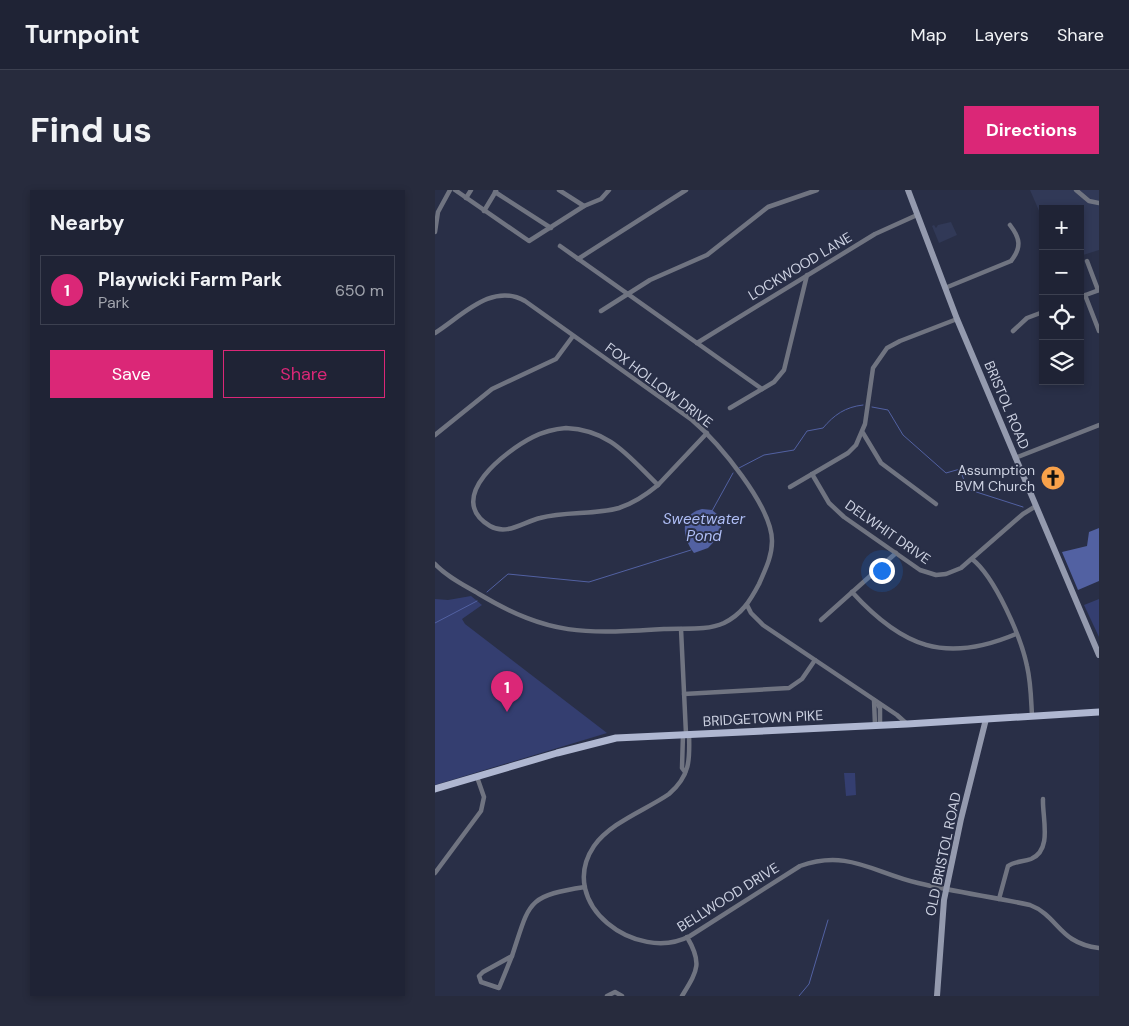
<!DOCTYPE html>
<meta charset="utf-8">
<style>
body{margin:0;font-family:"DM Sans",sans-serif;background:#272b3d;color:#f1f3f6}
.controls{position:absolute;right:15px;top:15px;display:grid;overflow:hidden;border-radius:0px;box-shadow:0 2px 8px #0003}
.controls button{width:45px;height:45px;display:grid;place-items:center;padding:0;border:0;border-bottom:1px solid #3c4050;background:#1f2335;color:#f1f3f6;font:25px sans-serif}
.you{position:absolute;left:446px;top:380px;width:18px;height:18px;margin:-12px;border:4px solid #fff;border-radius:50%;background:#1a73e8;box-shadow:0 0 0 8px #1a73e833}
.badge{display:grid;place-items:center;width:32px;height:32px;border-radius:50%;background:#db2777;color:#fff;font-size:16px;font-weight:700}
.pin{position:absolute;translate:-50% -41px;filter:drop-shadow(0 1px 2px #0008)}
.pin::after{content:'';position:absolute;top:26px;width:18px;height:15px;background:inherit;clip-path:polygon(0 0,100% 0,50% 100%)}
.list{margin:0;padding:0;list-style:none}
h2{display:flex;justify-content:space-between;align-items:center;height:65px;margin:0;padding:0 20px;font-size:21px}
h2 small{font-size:16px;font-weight:400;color:#a1a4ad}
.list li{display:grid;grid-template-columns:32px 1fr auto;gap:15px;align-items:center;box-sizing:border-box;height:70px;margin:0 10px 10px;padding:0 10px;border:1px solid #3c4050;border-radius:0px}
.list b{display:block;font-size:19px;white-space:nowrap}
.list p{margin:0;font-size:16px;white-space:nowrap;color:#a1a4ad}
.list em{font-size:16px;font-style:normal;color:#a1a4ad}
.actions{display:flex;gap:10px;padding:15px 20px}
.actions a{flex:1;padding:11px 0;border:1px solid #db2777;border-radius:0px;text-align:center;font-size:18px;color:#db2777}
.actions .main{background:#db2777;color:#fff}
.icon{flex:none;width:28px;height:28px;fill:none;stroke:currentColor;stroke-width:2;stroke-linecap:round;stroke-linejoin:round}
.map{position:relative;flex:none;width:664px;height:806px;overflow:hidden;border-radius:0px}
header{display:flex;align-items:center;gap:30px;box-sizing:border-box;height:70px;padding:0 25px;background:#1f2335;border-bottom:1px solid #3c4050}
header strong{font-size:24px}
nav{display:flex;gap:28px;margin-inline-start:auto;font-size:18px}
.intro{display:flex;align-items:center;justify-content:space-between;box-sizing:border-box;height:120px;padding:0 30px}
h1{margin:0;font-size:35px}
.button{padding:12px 22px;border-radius:0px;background:#db2777;color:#fff;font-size:18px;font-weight:700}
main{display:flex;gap:30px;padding:0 30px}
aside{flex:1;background:#1f2335;border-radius:0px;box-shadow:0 2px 8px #0003}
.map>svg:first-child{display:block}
.built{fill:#313957}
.green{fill:#343e70}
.water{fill:#5261a2}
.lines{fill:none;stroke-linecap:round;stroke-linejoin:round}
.stream{stroke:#5261a2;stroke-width:1}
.minor{stroke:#707481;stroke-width:4.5}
.secondary{stroke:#949aae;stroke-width:6}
.primary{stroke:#afb7d1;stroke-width:7}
.labels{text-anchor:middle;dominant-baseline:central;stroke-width:4;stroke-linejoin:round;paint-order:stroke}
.street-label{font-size:14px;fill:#ccd1e1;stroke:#292f47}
.poi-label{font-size:14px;fill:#ccd1e1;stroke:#292f47;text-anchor:end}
.water-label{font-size:15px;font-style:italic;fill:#b0bff7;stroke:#292f47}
</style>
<header>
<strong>Turnpoint</strong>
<nav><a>Map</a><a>Layers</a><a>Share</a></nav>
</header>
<div class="intro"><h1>Find us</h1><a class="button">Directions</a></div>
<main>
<aside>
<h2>Nearby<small></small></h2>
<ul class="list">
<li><span class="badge">1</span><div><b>Playwicki Farm Park</b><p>Park</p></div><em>650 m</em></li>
</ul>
<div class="actions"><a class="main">Save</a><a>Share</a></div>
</aside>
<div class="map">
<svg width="664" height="806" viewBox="0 0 664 806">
<rect width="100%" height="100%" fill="#292f47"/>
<!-- built -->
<g class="built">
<polygon points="595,0 664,0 664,60 645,66 645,19 608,19 608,30"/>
<polygon points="516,32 522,45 504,53 497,36 499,35 501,38 503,35"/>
</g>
<!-- green -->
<g class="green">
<polygon points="36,406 47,415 27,429 30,434 172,543 0,595 0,409 13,410"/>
<polygon points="664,409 664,447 649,415"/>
<polygon points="409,583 420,583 421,605 411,606"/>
</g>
<!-- water -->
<g class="water">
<path d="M 267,319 L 277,320 L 283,325 L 287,343 L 273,358 L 259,363 C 247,348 244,324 267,319 Z"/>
<polygon points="664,338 664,391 643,400 627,362 652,356 654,342"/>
</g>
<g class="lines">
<!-- stream -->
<g class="stream">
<polyline points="437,217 453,220 468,245 511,283 525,279 532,299 588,317"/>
<path d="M 304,278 L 329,265 L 359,260 L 372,241 L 388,238 C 399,225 410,217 428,215"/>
<polyline points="277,321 298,283"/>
<polyline points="52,402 73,384 154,392 256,360"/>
<polyline points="0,433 42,411"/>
<polyline points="364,806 374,794 393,730"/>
</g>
<!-- minor -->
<g class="minor">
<polyline points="20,0 94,51 149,16 166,9 174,0"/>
<polyline points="124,0 149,16"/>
<polyline points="641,0 654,11 664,13"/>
<polyline points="60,2 116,38"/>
<polyline points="31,8 36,0"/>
<polyline points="49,21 61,1"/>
<polyline points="0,42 3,22 15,0"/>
<polyline points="125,56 327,199"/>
<polyline points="143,69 251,0"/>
<polyline points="652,71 663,100"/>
<path d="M 510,98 L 576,71 C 587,57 585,48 575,35"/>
<polyline points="650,105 664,141"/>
<polyline points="645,107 664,100"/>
<polyline points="166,121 215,90 272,65 333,17 382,0"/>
<polyline points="578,141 592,128 608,122"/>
<path d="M 0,143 C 27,126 57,92 90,111 L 257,230 C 283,252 337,316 337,351 C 337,367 330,380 324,394 C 315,411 307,424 289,433 C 272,441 249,438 229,439 C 149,444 115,446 44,404 C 29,395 12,387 0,374"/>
<polyline points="262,153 440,44 482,25"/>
<polyline points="295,218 339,192 349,180 372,85"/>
<path d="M 131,238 C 175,240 193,266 223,295 C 211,305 199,313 184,318 C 159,325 131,321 105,328 C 88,332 72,346 55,336 C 8,308 72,260 98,247 C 108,242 119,239 131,238 Z"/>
<polyline points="428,243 446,273 501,314"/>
<polyline points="0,245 57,199 121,169 138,146"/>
<polyline points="580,268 664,235"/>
<polyline points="377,284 394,313 409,327 485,380 501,385 511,384 526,378 588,324 601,316"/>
<polyline points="223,295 272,243"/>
<polyline points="355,297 413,263 421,255 430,234 438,178 452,158 465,151 522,129"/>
<path d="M 537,369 C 560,387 586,447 592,476 C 596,493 596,509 597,526"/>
<path d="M 417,402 C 467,457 510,474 581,444"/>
<polyline points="312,415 316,423 328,435 462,525 472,534"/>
<polyline points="386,430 461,363"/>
<polyline points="246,439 251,544"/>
<polyline points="249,504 354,498 367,489 380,470"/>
<polyline points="439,510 440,535"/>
<polyline points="443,515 445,518 445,535"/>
<polyline points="248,544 247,578 250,582"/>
<path d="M 254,544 C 255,570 255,586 234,604 C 211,620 176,632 159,656 C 120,714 202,774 255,746 L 365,676 C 413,659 439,683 483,693 C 520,702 558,707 595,715 C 624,726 623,753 664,758"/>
<polyline points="0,683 46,621 49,607 42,587"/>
<path d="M 564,709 L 573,676 C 580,671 588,672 596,669 C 618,660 607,627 608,609"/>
<path d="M 77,766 C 95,712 91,706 150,697"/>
<polygon points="77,766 64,798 46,792 44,786 48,782"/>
<polyline points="172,806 180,802 187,806"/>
<path d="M 247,806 C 262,781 268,774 252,747"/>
</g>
<!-- secondary -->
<g class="secondary">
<polyline points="473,0 522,129 664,465"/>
<polyline points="502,806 509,710 526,629 551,529"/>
</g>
<!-- primary -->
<polyline class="primary" points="0,599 122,563 181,548 472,534 664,522"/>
</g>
<!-- icons -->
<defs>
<symbol id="church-disc" viewBox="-11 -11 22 22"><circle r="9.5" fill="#f8a14a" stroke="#292f47"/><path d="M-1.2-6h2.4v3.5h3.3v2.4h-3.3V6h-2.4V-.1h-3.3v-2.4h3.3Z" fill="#111"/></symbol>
</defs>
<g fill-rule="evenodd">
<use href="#church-disc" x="604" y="274" width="28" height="28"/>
</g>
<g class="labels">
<!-- street labels -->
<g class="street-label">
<text transform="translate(365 76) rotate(-31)">LOCKWOOD LANE</text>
<text transform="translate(224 195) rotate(37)">FOX HOLLOW DRIVE</text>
<text transform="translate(572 215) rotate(67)">BRISTOL ROAD</text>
<text transform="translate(453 342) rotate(35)">DELWHIT DRIVE</text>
<text transform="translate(328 528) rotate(-3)">BRIDGETOWN PIKE</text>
<text transform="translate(508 664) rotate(-78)">OLD BRISTOL ROAD</text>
<text transform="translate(293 707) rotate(-32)">BELLWOOD DRIVE</text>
</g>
<!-- poi labels -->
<g class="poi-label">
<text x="600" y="280">Assumption<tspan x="600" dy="16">BVM Church</tspan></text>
</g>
<!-- water labels -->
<g class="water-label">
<text x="269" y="329">Sweetwater<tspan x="269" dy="17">Pond</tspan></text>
</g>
</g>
</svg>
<div class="controls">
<button>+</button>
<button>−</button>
<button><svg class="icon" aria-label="locate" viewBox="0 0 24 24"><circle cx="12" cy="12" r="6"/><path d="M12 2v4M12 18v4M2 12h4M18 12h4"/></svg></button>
<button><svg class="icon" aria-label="layers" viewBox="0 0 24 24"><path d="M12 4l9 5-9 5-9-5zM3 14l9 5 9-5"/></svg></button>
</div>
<div class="you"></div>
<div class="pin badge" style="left:72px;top:522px">1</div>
</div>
</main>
